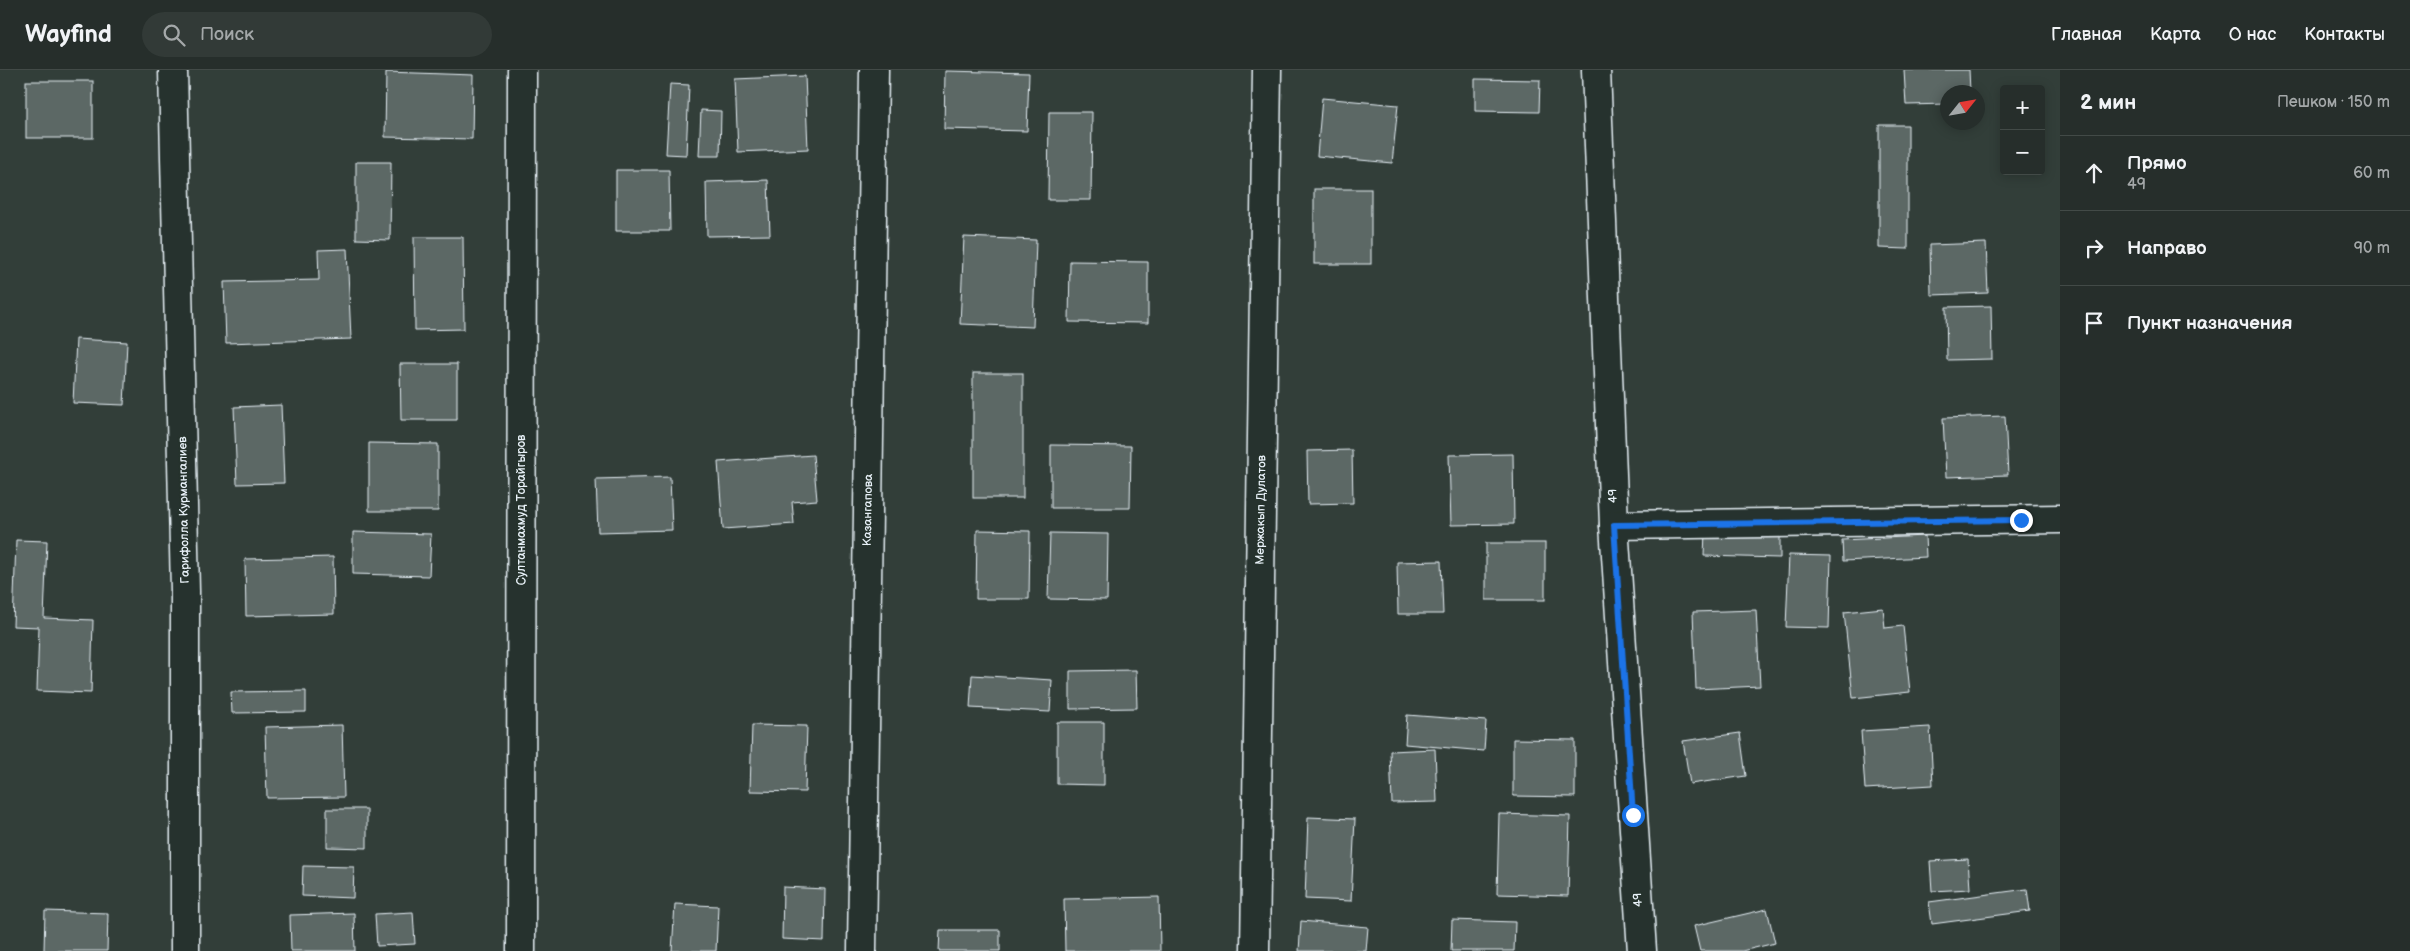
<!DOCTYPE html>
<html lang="ru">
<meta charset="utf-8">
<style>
body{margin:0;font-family:"Balsamiq Sans",sans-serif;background:#323a37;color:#f1f3f6}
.controls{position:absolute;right:15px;top:15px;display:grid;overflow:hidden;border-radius:5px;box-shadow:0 2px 12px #0003}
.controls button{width:45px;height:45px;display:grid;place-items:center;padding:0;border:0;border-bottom:1px solid #424a47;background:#262e2b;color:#f1f3f6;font:25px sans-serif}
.compass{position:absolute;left:1940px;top:15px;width:45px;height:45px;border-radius:50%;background:#262e2b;box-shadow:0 2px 12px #0003;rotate:59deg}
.stop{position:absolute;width:15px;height:15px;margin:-11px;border:4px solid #1a73e8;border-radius:50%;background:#fff}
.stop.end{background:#1a73e8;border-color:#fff;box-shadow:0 1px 5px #0008}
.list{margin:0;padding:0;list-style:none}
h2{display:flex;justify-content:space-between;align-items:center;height:65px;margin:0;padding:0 20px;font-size:21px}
h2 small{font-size:16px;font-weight:400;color:#a4a8a9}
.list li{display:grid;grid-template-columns:32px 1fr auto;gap:15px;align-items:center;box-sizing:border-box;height:75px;padding:0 20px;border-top:1px solid #424a47}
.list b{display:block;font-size:19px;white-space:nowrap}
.list p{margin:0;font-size:16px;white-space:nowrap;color:#a4a8a9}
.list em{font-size:16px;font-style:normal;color:#a4a8a9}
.icon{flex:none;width:28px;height:28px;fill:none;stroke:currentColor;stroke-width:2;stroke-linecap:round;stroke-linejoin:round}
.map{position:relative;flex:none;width:2060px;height:881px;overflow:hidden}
header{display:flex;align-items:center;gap:30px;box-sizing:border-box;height:70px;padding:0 25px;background:#262e2b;border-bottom:1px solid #424a47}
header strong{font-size:24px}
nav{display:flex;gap:28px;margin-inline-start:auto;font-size:18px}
.search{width:350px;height:45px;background:#323a37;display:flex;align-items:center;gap:12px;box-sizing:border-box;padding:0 18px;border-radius:28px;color:#a4a8a9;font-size:19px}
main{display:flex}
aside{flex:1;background:#262e2b}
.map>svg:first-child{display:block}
.building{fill:#5c6865;stroke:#e8f1f8}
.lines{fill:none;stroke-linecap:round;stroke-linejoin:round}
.street-casing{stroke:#e8f1f8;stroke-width:31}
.street{stroke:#26332d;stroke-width:28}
.route{stroke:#1a73e8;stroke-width:6}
.labels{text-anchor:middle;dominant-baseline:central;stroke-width:4;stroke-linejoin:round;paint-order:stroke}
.street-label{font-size:12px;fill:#e8f1f8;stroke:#26332d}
</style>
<header>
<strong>Wayfind</strong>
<div class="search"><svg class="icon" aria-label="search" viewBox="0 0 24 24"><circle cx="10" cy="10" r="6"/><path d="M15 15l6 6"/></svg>Поиск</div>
<nav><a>Главная</a><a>Карта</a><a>О нас</a><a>Контакты</a></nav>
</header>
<main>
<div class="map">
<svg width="2060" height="881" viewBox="0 0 2060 881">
<rect width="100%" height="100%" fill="#323e39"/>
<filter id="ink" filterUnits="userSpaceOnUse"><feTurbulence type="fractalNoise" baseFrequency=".02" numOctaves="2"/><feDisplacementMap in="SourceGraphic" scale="10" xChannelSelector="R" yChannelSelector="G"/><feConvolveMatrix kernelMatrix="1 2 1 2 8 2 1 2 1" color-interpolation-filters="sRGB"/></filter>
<g filter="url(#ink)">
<!-- building -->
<g class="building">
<polygon points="1904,0 1969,0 1970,22 1948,22 1948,34 1906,35"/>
<polygon points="945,1 1029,3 1027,61 944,59"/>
<polygon points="386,2 473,5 472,69 385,67"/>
<polygon points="805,6 808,79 738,82 735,9"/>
<polygon points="1475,9 1540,10 1539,42 1475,41"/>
<rect x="26" y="11" width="67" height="57"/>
<polygon points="670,14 689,15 686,85 666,84"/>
<polygon points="1322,28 1398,35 1392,93 1317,86"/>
<polygon points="701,40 721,41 720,86 699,86"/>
<polygon points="1049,42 1092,42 1091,130 1048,130"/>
<polygon points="1879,55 1908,55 1908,179 1879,178"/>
<polygon points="356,92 391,92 390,170 356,169"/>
<polygon points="616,100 669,100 670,161 616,161"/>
<polygon points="768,110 770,165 707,166 706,112"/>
<rect x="1314" y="119" width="57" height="75"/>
<polygon points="414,167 463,167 464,259 415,260"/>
<polygon points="964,167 1036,170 1033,257 960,254"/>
<polygon points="1986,173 1988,223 1931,225 1930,175"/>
<polygon points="347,179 351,269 226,273 224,212 319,210 318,180"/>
<polygon points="1070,191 1148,192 1148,253 1069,252"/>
<polygon points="1991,236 1992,289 1947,290 1946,237"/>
<polygon points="76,269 127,272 124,335 73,333"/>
<polygon points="400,294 457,294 457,350 401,350"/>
<rect x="973" y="303" width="50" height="125"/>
<polygon points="281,335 284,413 237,414 234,337"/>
<polygon points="2005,346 2008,405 1946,407 1943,348"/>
<polygon points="369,373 438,374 438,441 369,441"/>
<polygon points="1051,375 1131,376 1130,438 1051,438"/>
<polygon points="1352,380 1353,433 1308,434 1307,381"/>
<polygon points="1513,384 1514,454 1451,455 1449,385"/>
<polygon points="813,385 817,430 792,432 794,454 723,459 718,392"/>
<polygon points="670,407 672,460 598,462 596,409"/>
<polygon points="977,460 1030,461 1029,529 976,529"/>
<polygon points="353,462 431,464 429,506 353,504"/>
<polygon points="1705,462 1780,465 1780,488 1704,486"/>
<polygon points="1050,463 1108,464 1107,530 1048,529"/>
<polygon points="1925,466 1926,487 1843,491 1842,470"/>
<polygon points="16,470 47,471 44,548 93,550 91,623 37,621 39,557 13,556"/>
<rect x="1486" y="473" width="59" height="57"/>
<polygon points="1789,485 1831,486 1829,558 1786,557"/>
<polygon points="333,487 334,544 246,546 245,489"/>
<polygon points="1441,491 1443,544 1398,544 1397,492"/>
<polygon points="1883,538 1885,558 1903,556 1910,622 1853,628 1844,542"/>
<polygon points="1756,540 1760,616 1696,619 1693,542"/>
<polygon points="1136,600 1137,638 1070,639 1070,601"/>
<polygon points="972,605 1052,610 1050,642 970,638"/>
<polygon points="306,621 306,642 232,643 231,622"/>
<polygon points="1407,645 1486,651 1484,681 1405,674"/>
<polygon points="1057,652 1104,652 1104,715 1057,714"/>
<polygon points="342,655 344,727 267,728 265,657"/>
<polygon points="752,655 807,656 805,722 750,721"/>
<polygon points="1930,657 1933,715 1865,719 1861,661"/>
<polygon points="1740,663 1746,706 1690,714 1683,671"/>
<polygon points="1513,669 1575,670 1575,727 1513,726"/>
<polygon points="1435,679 1437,732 1392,733 1390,681"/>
<polygon points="327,739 367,739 367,778 327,777"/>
<polygon points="1499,744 1570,746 1568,826 1497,824"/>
<polygon points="1308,747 1355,749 1351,831 1305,829"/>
<polygon points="1968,789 1970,819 1932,821 1930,791"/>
<polygon points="303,796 354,797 353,828 302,826"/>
<polygon points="783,817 825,819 824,871 782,869"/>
<polygon points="2027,819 2030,841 1932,854 1929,832"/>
<polygon points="1159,827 1160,881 1065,881 1064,829"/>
<polygon points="675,834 718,836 716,881 672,881"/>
<polygon points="1767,839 1775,873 1742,881 1700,881 1694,856"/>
<polygon points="45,841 108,843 107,881 44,881"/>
<polygon points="413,842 415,874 377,876 375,844"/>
<polygon points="354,843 355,881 291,881 290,845"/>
<polygon points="1452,850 1515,852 1514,881 1451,881"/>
<polygon points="1301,851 1368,857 1366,881 1299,881"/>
<polygon points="940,860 1000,860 1000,881 939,881"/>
</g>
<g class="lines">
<defs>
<g id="street">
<polyline points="173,0 185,521 185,881"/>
<polyline points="1596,0 1614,455 1642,881"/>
<polyline points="1614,455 2060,449"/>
<polyline points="521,881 522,0"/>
<polyline points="862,881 874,0"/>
<polyline points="1255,881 1267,0"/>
</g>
</defs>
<!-- street casing -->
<use href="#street" class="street-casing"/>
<!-- street -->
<use href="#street" class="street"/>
</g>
</g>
<g class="lines" filter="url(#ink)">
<!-- route -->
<polyline class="route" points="1633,745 1614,455 2021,450"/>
</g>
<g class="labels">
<!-- street labels -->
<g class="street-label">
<text transform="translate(1613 426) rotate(-92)">49</text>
<text transform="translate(184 440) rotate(-91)">Гарифолла Курмангалиев</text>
<text transform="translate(521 440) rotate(-90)">Султанмахмуд Торайгыров</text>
<text transform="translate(868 440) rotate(-89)">Казангапова</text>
<text transform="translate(1261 440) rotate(-89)">Мержакып Дулатов</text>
<text transform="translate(1638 830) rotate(-94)">49</text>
</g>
</g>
</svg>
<div class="controls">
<button>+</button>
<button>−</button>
</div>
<svg class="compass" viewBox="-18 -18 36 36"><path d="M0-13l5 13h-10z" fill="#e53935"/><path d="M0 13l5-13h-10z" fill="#a4a8a9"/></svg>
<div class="stop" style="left:1633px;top:745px"></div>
<div class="stop end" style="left:2021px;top:450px"></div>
</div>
<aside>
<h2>2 мин<small>Пешком · 150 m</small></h2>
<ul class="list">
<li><svg class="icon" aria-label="ahead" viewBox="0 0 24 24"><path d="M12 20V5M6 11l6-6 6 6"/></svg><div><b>Прямо</b><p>49</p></div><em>60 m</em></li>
<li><svg class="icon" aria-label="right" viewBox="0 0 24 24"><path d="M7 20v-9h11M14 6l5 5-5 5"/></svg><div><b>Направо</b></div><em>90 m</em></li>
<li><svg class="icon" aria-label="arrive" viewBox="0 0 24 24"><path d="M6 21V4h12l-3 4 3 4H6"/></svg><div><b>Пункт назначения</b></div></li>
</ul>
</aside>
</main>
